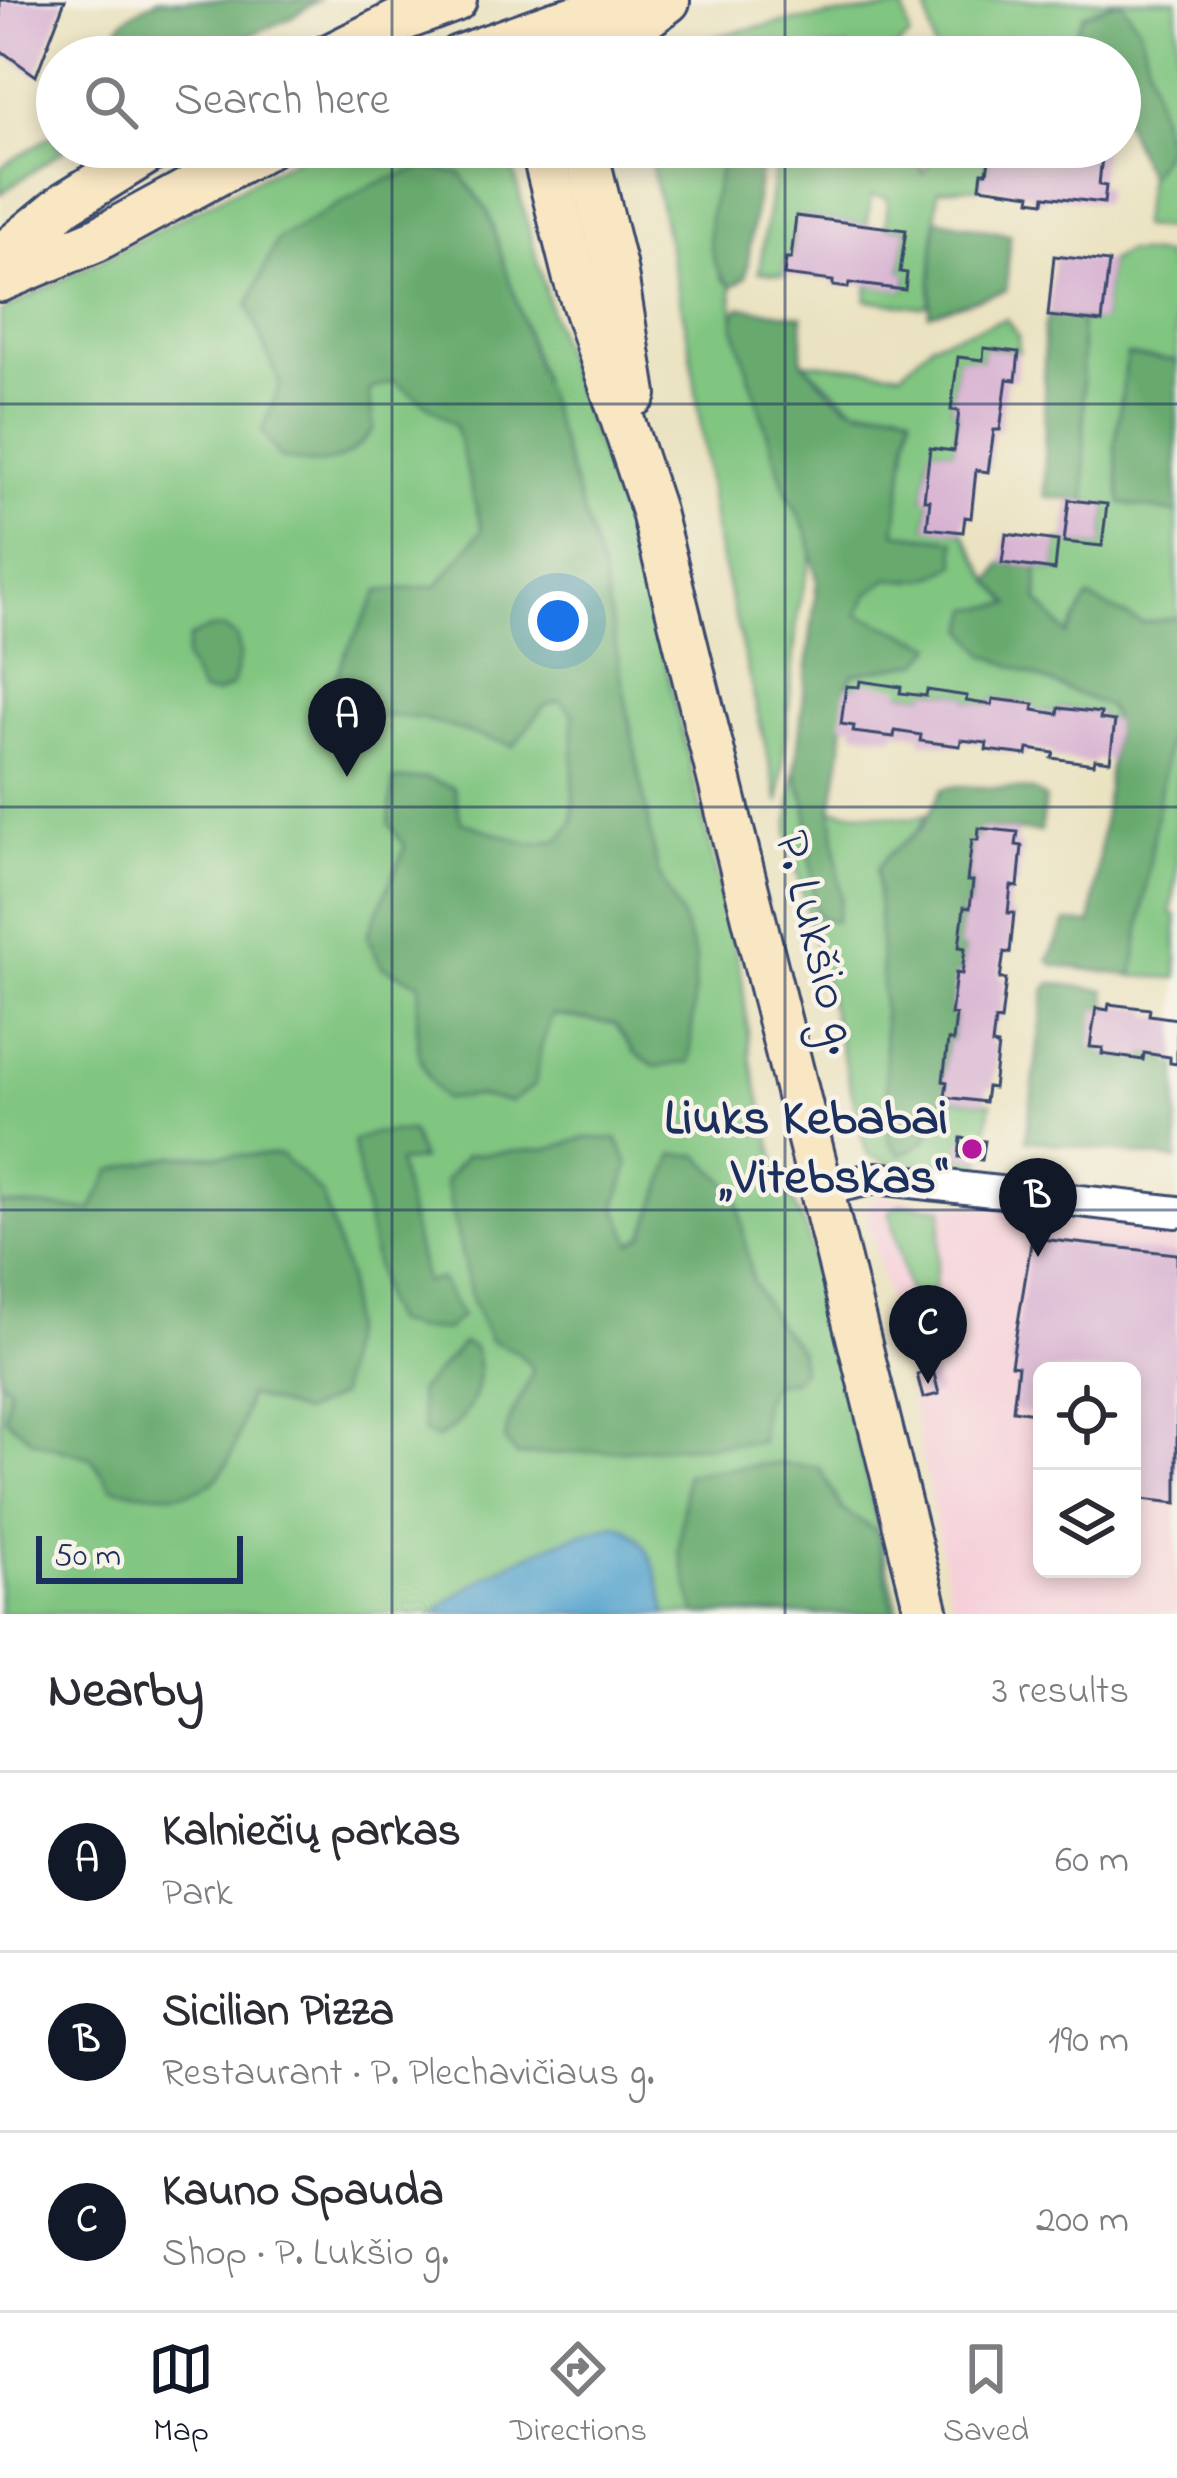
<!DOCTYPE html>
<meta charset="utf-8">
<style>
body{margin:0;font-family:"Indie Flower",sans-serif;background:#f7f7f7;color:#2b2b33}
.controls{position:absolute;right:36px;bottom:36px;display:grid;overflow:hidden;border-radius:18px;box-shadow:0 6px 18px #0003}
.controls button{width:108px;height:108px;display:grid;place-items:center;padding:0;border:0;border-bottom:3px solid #e1e1e2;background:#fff;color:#2b2b33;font:60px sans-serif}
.scale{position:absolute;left:36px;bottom:30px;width:207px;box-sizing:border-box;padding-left:12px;border:6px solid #1b2f5e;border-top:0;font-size:33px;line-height:42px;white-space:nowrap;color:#1b2f5e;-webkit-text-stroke:9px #f7f3e8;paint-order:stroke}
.you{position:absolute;left:558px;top:621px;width:42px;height:42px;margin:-30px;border:9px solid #fff;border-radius:50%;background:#1a73e8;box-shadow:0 0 0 18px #1a73e833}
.badge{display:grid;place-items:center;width:78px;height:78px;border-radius:50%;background:#111827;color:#fff;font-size:39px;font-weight:700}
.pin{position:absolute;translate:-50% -99px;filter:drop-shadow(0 3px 6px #0008)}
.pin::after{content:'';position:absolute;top:63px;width:42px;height:36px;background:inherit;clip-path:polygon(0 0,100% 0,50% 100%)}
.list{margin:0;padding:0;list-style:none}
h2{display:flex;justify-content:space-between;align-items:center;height:156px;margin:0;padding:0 48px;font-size:51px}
h2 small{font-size:39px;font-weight:400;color:#7c7c81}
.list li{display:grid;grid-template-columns:78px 1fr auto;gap:36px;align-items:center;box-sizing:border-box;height:180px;padding:0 48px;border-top:3px solid #e1e1e2}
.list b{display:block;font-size:45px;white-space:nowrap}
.list p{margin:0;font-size:39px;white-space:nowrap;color:#7c7c81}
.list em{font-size:39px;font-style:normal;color:#7c7c81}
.icon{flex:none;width:66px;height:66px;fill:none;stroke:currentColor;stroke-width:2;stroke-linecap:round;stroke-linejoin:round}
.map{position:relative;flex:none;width:1177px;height:1614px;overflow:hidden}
.search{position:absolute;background:#fff;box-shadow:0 6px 18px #0003;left:36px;right:36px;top:36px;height:132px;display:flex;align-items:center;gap:30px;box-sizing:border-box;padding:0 42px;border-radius:66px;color:#7c7c81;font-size:45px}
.sheet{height:696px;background:#fff}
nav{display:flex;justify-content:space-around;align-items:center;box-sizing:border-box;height:168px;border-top:3px solid #e1e1e2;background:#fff;font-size:33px;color:#7c7c81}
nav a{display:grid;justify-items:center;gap:6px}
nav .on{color:#111827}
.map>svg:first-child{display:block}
.built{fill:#f6cfd9;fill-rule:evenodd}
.green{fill:#80c580;stroke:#4e7a6f;stroke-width:3}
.forest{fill:#68aa6e;stroke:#426c66;stroke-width:3}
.water{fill:#53a3cd;stroke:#376996;stroke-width:3}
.building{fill:#d7b1d1}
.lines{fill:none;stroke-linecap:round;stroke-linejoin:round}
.street-casing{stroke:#3a4a6d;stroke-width:36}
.secondary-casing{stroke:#3a4a6d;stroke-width:48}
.street{stroke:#fff;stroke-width:30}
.secondary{stroke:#f9e7c3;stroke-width:42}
.grid{fill:none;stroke:#1b2f5e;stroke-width:3;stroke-opacity:0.55}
.poi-dot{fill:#b5179e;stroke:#f7f3e8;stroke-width:4.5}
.labels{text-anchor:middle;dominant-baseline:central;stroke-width:9;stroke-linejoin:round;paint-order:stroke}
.street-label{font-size:51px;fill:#1b2f5e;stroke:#f7f3e8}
.poi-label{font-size:51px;font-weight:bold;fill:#1b2f5e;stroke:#f7f3e8;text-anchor:end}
</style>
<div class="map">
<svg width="1177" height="1614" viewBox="0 0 1177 1614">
<rect width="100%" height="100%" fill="#f7f3e8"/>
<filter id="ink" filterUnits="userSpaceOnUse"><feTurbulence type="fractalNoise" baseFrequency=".00833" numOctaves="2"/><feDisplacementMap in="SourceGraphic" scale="24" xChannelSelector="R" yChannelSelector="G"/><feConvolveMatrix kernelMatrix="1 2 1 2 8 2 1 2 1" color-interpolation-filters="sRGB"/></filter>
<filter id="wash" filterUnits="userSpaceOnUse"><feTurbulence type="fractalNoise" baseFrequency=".004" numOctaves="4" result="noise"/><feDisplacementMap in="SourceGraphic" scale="48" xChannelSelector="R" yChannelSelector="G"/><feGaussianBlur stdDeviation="2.7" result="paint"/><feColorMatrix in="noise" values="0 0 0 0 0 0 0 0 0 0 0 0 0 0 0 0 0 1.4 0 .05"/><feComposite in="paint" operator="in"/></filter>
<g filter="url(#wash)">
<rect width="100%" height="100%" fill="#eae2c0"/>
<!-- built -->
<path class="built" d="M 879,1196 L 1177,1228 L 1177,1614 L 954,1614 L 906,1375 L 867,1216 L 868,1206 ZM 1042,1371 L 1132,1371 L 1132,1569 L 1042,1569 Z"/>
<!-- green -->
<g class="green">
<polygon points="986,0 1117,0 1083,15 1065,57 974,57 960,52 936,57 926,5"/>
<polygon points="1120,0 1177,0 1177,223 1170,229 1140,226 1148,177 1167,147"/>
<path d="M 904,8 L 910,37 L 883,57 L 855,57 L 846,47 L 764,57 L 653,57 C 733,25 818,17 904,8 Z"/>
<polygon points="57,132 57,147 68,147 0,194 0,168"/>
<polygon points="318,147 507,147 557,335 644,576 742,978 751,1062 776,1163 807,1233 899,1614 0,1614 0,312"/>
<polygon points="648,147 727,147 719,173 721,277 732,287 734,326 785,489 808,533 812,553 798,611 779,803 715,533 690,347"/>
<polygon points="804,147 872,147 918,160 923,173 941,147 991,147 987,172 982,172 980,187 938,190 929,304 920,307 866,300 868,285 905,289 907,274 900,272 906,230 886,227 888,198 871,196 867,225 796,216 791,259 785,259 784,275 759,272 774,174"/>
<polygon points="1126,252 1164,255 1174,275 1177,361 1127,355 1122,503 1177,513 1177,618 1142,623 1089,598 1067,635 1038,601 1037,568 1055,570 1058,541 1102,546 1107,505 1086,502 1081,320 1102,321 1109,262"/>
<polygon points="1006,319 1018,336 1019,352 985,348 983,360 958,358 951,409 959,411 954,451 930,449 924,499 930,500 927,527 963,532 991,582 1012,604 986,655 1108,706 1115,721 1100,719 1100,713 1060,708 1058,714 1033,710 1033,704 994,699 992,705 966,701 966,696 928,690 926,696 846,686 853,674 921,662 934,646 857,615 869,593 888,578 914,581 945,538 895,533 911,414 899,408 855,408 802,362 902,372 933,342"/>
<polygon points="1177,677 1177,873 1171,914 1176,915 1177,978 1133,976"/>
<path d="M 795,771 L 806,803 L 818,917 L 832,810 L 912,818 L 926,815 C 918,839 892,850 877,870 L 883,976 L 926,1140 L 945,1097 L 991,1103 L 985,1141 L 962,1138 L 959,1156 L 982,1160 L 978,1171 L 889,1163 L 867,1154 L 788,834 Z"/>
<polygon points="902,1204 943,1208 932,1308 911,1304 889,1211"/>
</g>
<!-- forest -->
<g class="forest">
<path d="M 159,0 L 318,0 L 289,19 L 198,57 L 116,57 C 107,23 132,12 159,0 Z"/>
<polygon points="1120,0 1140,28 1167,147 1148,177 1120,112 1120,57 1065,57 1083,15"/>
<path d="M 727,147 L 777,147 L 761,162 L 746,277 L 732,287 C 692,249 714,193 727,147 Z"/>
<path d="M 424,167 L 461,174 L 488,212 L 602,572 L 658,873 L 682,918 L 696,958 L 690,1062 L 656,1067 L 635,1053 L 615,1024 L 552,1015 L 541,1047 L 535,1085 L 511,1102 L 478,1096 L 444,1099 C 410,1060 416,1031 420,983 L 382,967 L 367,936 L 405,847 L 389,824 L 393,780 L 426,778 L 454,788 L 461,822 L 530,844 L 559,840 L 573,822 L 573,714 L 560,701 L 544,706 L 514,746 L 420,718 L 338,713 L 331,696 L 344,656 L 379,591 L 437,586 L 482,530 L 455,425 L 394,381 L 369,390 L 374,429 C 342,466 327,468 280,458 L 262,431 L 280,385 L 248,306 L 277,240 L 370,186 Z"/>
<polygon points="936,219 1010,235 1006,290 929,314"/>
<path d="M 741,307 L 802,316 L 802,362 C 816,376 835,400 854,407 C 873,415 892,403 911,414 L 895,533 L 955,541 L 956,564 C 933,581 916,581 888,579 L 869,593 L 858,614 L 935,646 L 921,662 L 853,674 L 846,686 L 842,748 L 832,810 L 841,898 L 836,922 L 818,917 L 814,904 L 806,803 L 795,771 L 817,581 L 808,533 L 785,489 L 734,326 L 735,312 Z"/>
<polygon points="1048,316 1081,320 1086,502 1045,496 1044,329"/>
<polygon points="1127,355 1177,361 1177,513 1121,503 1115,446"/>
<polygon points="1002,563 1037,568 1038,601 1067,635 1088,598 1142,623 1177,618 1177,677 1133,976 1055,965 1048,961 1066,922 1091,924 1115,721 1108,707 986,655 966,630 971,609 1011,604 991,582"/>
<polygon points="224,628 237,637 240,656 232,686 216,694 201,692 185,659 189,638 208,629"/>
<path d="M 958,786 L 1032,790 L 1045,798 L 1041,832 L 980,828 L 978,840 L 972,840 L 967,880 L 973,881 L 970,908 L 964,908 L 959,946 L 965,948 L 962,974 L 956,974 L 951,1014 L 956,1015 L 953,1041 L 948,1041 L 943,1081 L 947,1082 C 944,1111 930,1147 900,1154 L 889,1141 L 877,869 L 888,855 L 921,829 L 942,789 Z"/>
<polygon points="1051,983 1105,990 1108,1010 1096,1009 1091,1047 1103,1048 1103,1054 1142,1059 1144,1053 1170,1057 1177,1064 1177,1160 1026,1140 1045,990"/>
<polygon points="411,1131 421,1159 398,1163 425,1282 440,1279 461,1316 446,1330 415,1329 393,1322 383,1303 353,1141 374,1133"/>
<path d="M 585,1138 L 617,1139 L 629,1165 L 616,1206 L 632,1243 L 644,1235 L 674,1154 L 698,1155 L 736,1191 L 752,1280 L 776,1323 L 799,1349 L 802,1371 L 793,1380 L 772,1384 L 762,1404 L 761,1442 L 517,1456 L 505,1441 C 507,1414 525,1396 533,1369 L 517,1352 L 490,1340 L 473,1304 L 445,1181 L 466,1155 L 550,1149 Z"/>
<path d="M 281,1155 L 322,1194 L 348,1278 L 349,1325 L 339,1396 L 303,1413 L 248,1395 C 228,1493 211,1504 112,1488 L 91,1458 L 33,1441 L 5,1418 L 9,1388 L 0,1378 L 0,1204 L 91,1210 L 112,1170 L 175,1156 Z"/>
<path d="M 463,1343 L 473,1347 C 489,1379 469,1424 436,1438 L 424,1433 L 418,1392 Z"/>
<polygon points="776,1463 820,1468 842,1509 876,1531 894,1614 696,1614 679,1551 686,1474"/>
</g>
<!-- water -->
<path class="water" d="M 616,1525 C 652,1533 659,1583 667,1614 L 433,1614 C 477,1575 559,1536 616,1525 Z"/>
<g id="blocks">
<!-- building -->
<g class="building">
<polygon points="0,0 65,0 36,76 0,50"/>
<polygon points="991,147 1103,147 1099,185 1106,186 1104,203 1045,196 1044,202 1030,200 1031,194 980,187 982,172 987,172"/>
<polygon points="796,216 906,230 900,272 907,273 905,290 849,283 848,288 833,286 833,281 784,275 786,259 791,259"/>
<polygon points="1054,256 1109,262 1102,322 1048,316"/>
<polygon points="984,348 1019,352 1016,380 1007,379 1000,430 994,430 988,472 976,470 971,518 965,517 963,532 927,528 930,500 924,500 930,448 954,451 959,411 951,410 958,357 983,360"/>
<polygon points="1069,500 1107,504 1102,546 1064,542"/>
<polygon points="1006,534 1058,541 1055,570 1002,563"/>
<polygon points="860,681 901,687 900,693 926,696 927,690 967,696 966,701 992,705 993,699 1034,704 1033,710 1058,714 1059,708 1101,713 1100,719 1115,721 1110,761 1095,759 1094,764 1052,758 1054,753 1028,749 1027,755 986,750 987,743 961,740 960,746 920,741 921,735 895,731 894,737 853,732 854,726 841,724 846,686 859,687"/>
<polygon points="979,828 1018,832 1016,845 1022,846 1018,887 1011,886 1008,913 1014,913 1010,953 1004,952 1000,979 1006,979 1001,1021 995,1020 992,1045 998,1046 993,1088 987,1087 985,1102 945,1097 947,1082 943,1081 948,1040 953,1041 956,1015 951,1015 956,973 962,974 965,948 959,947 964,907 970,908 973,881 967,881 972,840 978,840"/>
<polygon points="1109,1004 1150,1009 1149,1015 1177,1019 1177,1064 1170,1063 1170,1057 1144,1053 1143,1060 1102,1054 1103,1048 1090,1047 1096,1008 1108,1010"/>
<polygon points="961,1138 985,1141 982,1160 959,1157"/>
<polygon points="1032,1238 1177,1254 1177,1503 1132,1498 1132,1371 1042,1371 1042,1414 1013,1410 1018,1366 1011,1365"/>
<polygon points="933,1370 939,1394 923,1398 917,1374"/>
</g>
</g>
</g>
<g filter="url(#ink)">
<use href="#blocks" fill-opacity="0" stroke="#3a4a6d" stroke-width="3"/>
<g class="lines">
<defs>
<polyline id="street" points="821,1190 876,1178 1177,1212"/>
<g id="secondary">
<polyline points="327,57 401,20 455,0"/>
<polyline points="458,57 554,23 642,0"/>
<polyline points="608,57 620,37 668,1"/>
<polyline points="542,147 574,275 652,508 927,1614"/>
<polyline points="585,147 615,268 635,394"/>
<polyline points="0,257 66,203 156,147"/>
<polyline points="0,280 96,240 267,147"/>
</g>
</defs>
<!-- street casing -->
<use href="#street" class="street-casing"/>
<!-- secondary casing -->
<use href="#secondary" class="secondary-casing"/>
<!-- street -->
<use href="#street" class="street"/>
<!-- secondary -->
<use href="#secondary" class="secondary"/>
</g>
</g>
<!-- grid -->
<path class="grid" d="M 392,0 L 392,57M 785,0 L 785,57M 392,147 L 392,1614M 785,147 L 785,1614M 0,404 L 1177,404M 0,807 L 1177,807M 0,1210 L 1177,1210"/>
<!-- markers -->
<circle class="poi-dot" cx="972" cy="1149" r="12"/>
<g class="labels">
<!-- street labels -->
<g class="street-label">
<text transform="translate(815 943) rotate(76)">P. Lukšio g.</text>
</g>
<!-- poi labels -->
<g class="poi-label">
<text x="948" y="1120">Liuks Kebabai<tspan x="948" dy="59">„Vitebskas“</tspan></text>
</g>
</g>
</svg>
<div class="controls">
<button><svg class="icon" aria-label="locate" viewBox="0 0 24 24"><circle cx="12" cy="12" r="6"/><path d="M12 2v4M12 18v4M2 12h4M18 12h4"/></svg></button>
<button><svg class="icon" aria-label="layers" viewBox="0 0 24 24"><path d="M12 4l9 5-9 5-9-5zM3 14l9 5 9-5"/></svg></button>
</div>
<div class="scale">50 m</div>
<div class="you"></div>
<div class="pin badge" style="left:347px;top:777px">A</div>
<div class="pin badge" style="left:1038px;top:1257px">B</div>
<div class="pin badge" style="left:928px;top:1384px">C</div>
<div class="search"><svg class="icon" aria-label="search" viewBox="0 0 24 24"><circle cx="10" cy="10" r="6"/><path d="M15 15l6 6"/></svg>Search here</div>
</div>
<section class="sheet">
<h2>Nearby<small>3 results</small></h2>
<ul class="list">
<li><span class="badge">A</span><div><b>Kalniečių parkas</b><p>Park</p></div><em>60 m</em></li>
<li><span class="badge">B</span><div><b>Sicilian Pizza</b><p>Restaurant · P. Plechavičiaus g.</p></div><em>190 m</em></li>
<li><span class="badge">C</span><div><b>Kauno Spauda</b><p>Shop · P. Lukšio g.</p></div><em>200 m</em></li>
</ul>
</section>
<nav>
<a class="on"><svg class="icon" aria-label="map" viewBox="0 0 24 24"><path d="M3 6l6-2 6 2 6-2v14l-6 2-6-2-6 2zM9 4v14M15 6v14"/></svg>Map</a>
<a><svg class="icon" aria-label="directions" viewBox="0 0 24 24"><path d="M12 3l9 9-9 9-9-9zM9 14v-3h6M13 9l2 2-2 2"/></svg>Directions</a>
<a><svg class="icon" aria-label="saved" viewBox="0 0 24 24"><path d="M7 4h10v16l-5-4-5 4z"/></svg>Saved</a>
</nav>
